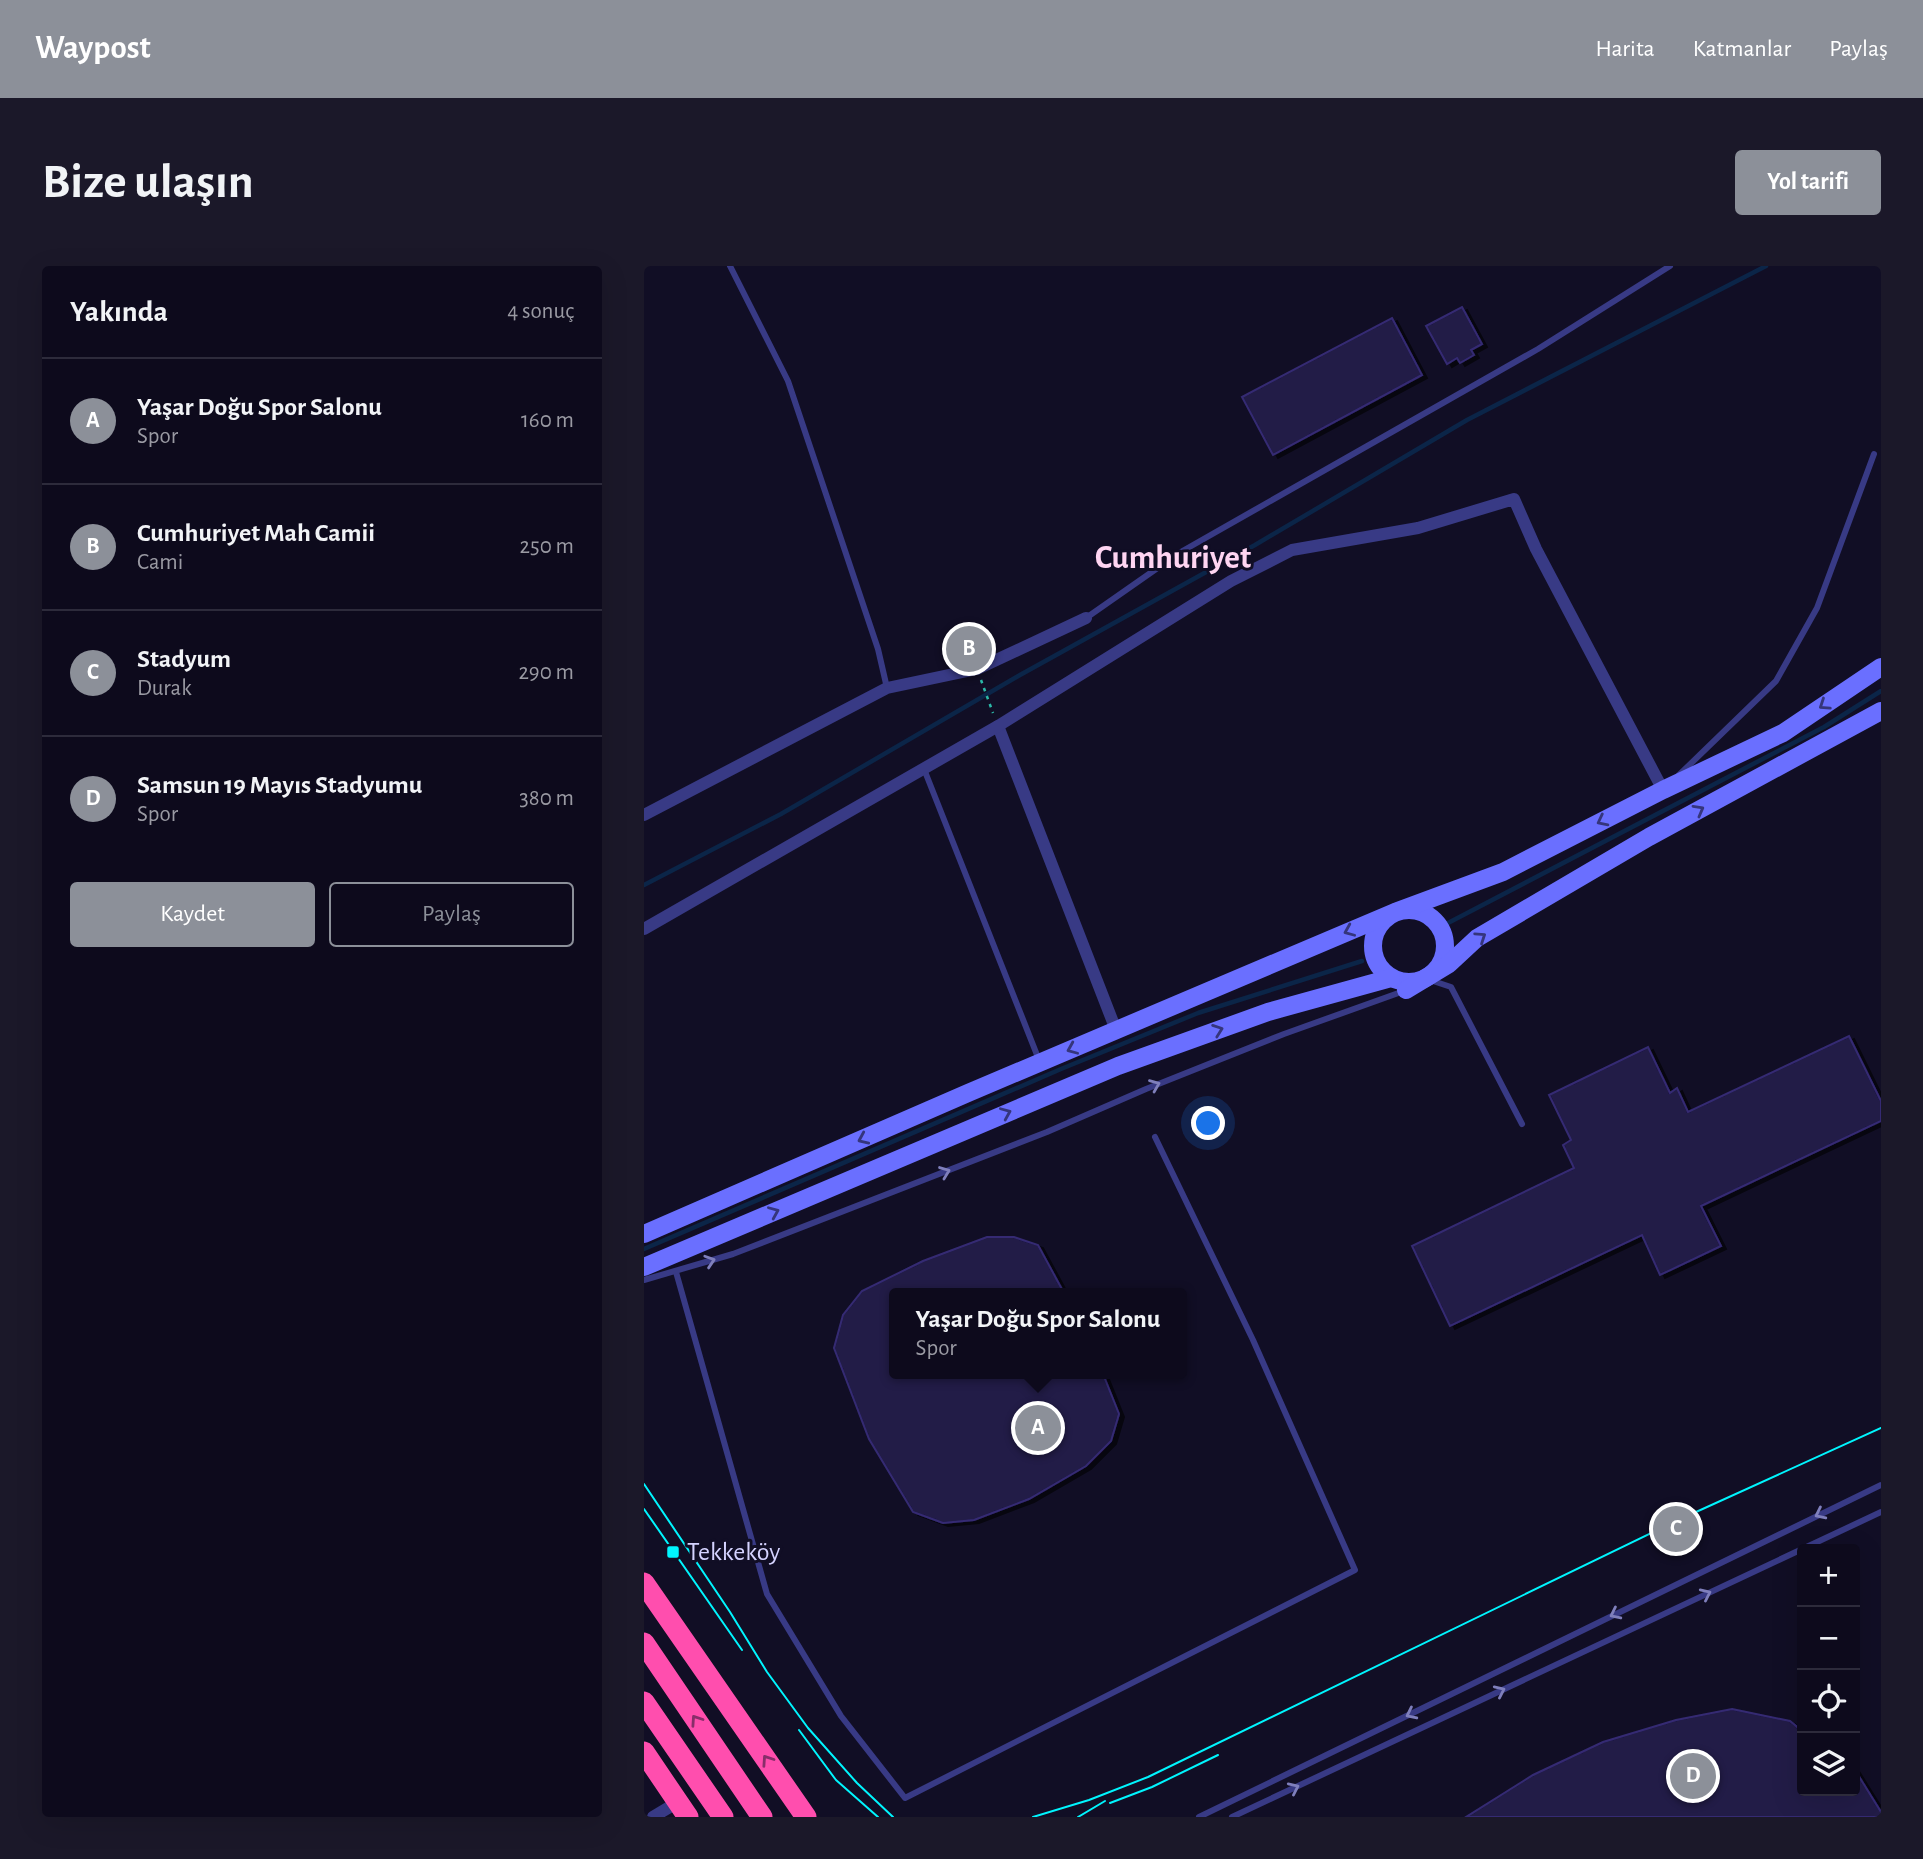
<!DOCTYPE html>
<html lang="tr">
<meta charset="utf-8">
<style>
body{margin:0;font-family:"Alegreya Sans",sans-serif;background:#1b1829;color:#f1f3f6}
.controls{position:absolute;right:21px;bottom:21px;display:grid;overflow:hidden;border-radius:7px;box-shadow:0 7px 28px #0002}
.controls button{width:63px;height:63px;display:grid;place-items:center;padding:0;border:0;border-bottom:2px solid #2d2b3b;background:#0d0a1c;color:#f1f3f6;font:35px sans-serif}
.you{position:absolute;left:565px;top:858px;width:24px;height:24px;margin:-18px;border:5px solid #fff;border-radius:50%;background:#1a73e8;box-shadow:0 0 0 10px #1a73e833}
.badge{display:grid;place-items:center;width:46px;height:46px;border-radius:50%;background:#8c9099;color:#fff;font-size:23px;font-weight:700}
.pin{position:absolute;translate:-50% -50%;border:4px solid #fff;box-shadow:0 2px 7px #0006}
.popup{position:absolute;left:245px;top:1022px;width:298px;height:91px;box-sizing:border-box;display:grid;place-content:center;border-radius:7px;background:#0d0a1c;filter:drop-shadow(0 2px 5px #0005);font-size:23px;white-space:nowrap;color:#9a9aa3}
.popup b{font-size:26px;color:#f1f3f6}
.popup::after{content:'';position:absolute;left:50%;top:100%;margin-left:-14px;border:14px solid transparent;border-top-color:#0d0a1c}
.list{margin:0;padding:0;list-style:none}
h2{display:flex;justify-content:space-between;align-items:center;height:91px;margin:0;padding:0 28px;font-size:30px}
h2 small{font-size:23px;font-weight:400;color:#9a9aa3}
.list li{display:grid;grid-template-columns:46px 1fr auto;gap:21px;align-items:center;box-sizing:border-box;height:126px;padding:0 28px;border-top:2px solid #2d2b3b}
.list b{display:block;font-size:26px;white-space:nowrap}
.list p{margin:0;font-size:23px;white-space:nowrap;color:#9a9aa3}
.list em{font-size:23px;font-style:normal;color:#9a9aa3}
.actions{display:flex;gap:14px;padding:21px 28px}
.actions a{flex:1;padding:16px 0;border:2px solid #8c9099;border-radius:7px;text-align:center;font-size:24px;color:#8c9099}
.actions .main{background:#8c9099;color:#fff}
.icon{flex:none;width:38px;height:38px;fill:none;stroke:currentColor;stroke-width:2;stroke-linecap:round;stroke-linejoin:round}
.map{position:relative;flex:none;width:1237px;height:1551px;overflow:hidden;border-radius:7px}
header{display:flex;align-items:center;gap:42px;box-sizing:border-box;height:98px;padding:0 35px;background:#8c9099;color:#fff}
header strong{font-size:33px}
nav{display:flex;gap:38px;margin-inline-start:auto;font-size:24px}
.intro{display:flex;align-items:center;justify-content:space-between;box-sizing:border-box;height:168px;padding:0 42px}
h1{margin:0;font-size:49px}
.button{padding:18px 32px;border-radius:7px;background:#8c9099;color:#fff;font-size:24px;font-weight:700}
main{display:flex;gap:42px;padding:0 42px}
aside{flex:1;background:#0d0a1c;border-radius:7px;box-shadow:0 7px 28px #0002}
.map>svg:first-child{display:block}
.lines{fill:none;stroke-linecap:round;stroke-linejoin:round}
.stream{stroke:#0b2548;stroke-width:4.5}
.building{fill:#201a47;stroke:#352b73;stroke-width:2;filter:url(#shadow)}
.path{stroke:#2cb9a8;stroke-width:2.5;stroke-dasharray:3.5 5;stroke-linecap:butt}
.lane{stroke:#383a85;stroke-width:6}
.street{stroke:#383a85;stroke-width:12}
.secondary{stroke:#6a6fff;stroke-width:18}
.highway{stroke:#ff4eae;stroke-width:21}
.tram{stroke:#00f5fe;stroke-width:2}
.oneway{stroke:#35357c}
.oneway2{stroke:#7f7fbc}
.oneway3{stroke:#882e6a}
.poi-dot{fill:#00f5fe;stroke:#110e25;stroke-width:2.5}
.labels{text-anchor:middle;dominant-baseline:central;stroke-width:6;stroke-linejoin:round;paint-order:stroke}
.poi-label{font-size:26px;fill:#d5d3ff;stroke:#110e25;text-anchor:start}
.district-label{font-size:33px;font-weight:bold;fill:#ffd5f2;stroke:#110e25}
</style>
<header>
<strong>Waypost</strong>
<nav><a>Harita</a><a>Katmanlar</a><a>Paylaş</a></nav>
</header>
<div class="intro"><h1>Bize ulaşın</h1><a class="button">Yol tarifi</a></div>
<main>
<aside>
<h2>Yakında<small>4 sonuç</small></h2>
<ul class="list">
<li><span class="badge">A</span><div><b>Yaşar Doğu Spor Salonu</b><p>Spor</p></div><em>160 m</em></li>
<li><span class="badge">B</span><div><b>Cumhuriyet Mah Camii</b><p>Cami</p></div><em>250 m</em></li>
<li><span class="badge">C</span><div><b>Stadyum</b><p>Durak</p></div><em>290 m</em></li>
<li><span class="badge">D</span><div><b>Samsun 19 Mayıs Stadyumu</b><p>Spor</p></div><em>380 m</em></li>
</ul>
<div class="actions"><a class="main">Kaydet</a><a>Paylaş</a></div>
</aside>
<div class="map">
<svg width="1237" height="1551" viewBox="0 0 1237 1551">
<defs>
<filter id="shadow"><feDropShadow dx="5" dy="3" stdDeviation="0" flood-color="#0009"/></filter>
</defs>
<rect width="100%" height="100%" fill="#110e25"/>
<g class="lines">
<!-- stream -->
<g class="stream">
<polyline points="0,619 137,548 376,409 611,279 823,154 1122,0"/>
<polyline points="804,657 1180,461 1237,425"/>
<polyline points="0,983 417,803 554,747 718,695"/>
</g>
</g>
<!-- building -->
<g class="building">
<polygon points="818,41 838,78 827,84 830,89 816,97 813,92 803,98 782,60"/>
<polygon points="748,52 778,109 629,189 598,131"/>
<polygon points="329,369 339,380 335,392 321,396 311,386 315,372"/>
<polygon points="1205,770 1237,835 1237,855 1057,940 1077,980 1016,1009 998,969 806,1060 768,980 930,902 919,879 927,874 905,829 1004,781 1026,827 1033,822 1044,846"/>
<polygon points="343,971 370,971 394,979 420,1027 250,1027 250,1108 459,1108 475,1148 467,1175 442,1200 385,1233 330,1254 299,1257 269,1246 225,1173 190,1082 199,1049 218,1025 279,995"/>
<polygon points="1088,1443 1146,1455 1158,1465 1158,1525 1211,1525 1211,1504 1237,1546 1237,1551 822,1551 889,1509 959,1476 1032,1454"/>
</g>
<g class="lines">
<!-- path -->
<polyline class="path" points="337,414 349,447"/>
<!-- lane -->
<g class="lane">
<polyline points="86,0 144,115 234,383 243,422"/>
<polyline points="442,352 535,287 894,83 1026,0"/>
<polyline points="280,503 395,794"/>
<polyline points="1035,509 1132,415 1173,342 1230,188"/>
<polyline points="786,714 807,721 878,858"/>
<polyline points="32,1006 123,1328 197,1450 261,1532 711,1304 609,1074 511,871"/>
<polyline points="0,1014 89,988 403,866 502,823 640,768 760,725"/>
<polyline points="555,1551 1237,1219"/>
<polyline points="588,1551 1237,1246"/>
</g>
<!-- street -->
<g class="street">
<polyline points="354,460 472,764"/>
<polyline points="0,549 243,422 333,403 442,352"/>
<polyline points="0,663 354,460 587,315 648,284 774,262 870,233 892,283 1019,524"/>
<polyline points="9,1551 34,1536"/>
</g>
<!-- secondary -->
<g class="secondary">
<circle cx="765" cy="680" r="36"/>
<polyline points="762,724 805,698 833,672 1005,571 1237,445"/>
<polyline points="0,968 324,827 751,646 859,606 1019,524 1139,467 1237,401"/>
<polyline points="0,1001 474,800 624,746 747,712"/>
</g>
<!-- highway -->
<g class="highway">
<polyline points="0,1317 162,1551"/>
<polyline points="0,1377 118,1551"/>
<polyline points="0,1436 79,1551"/>
<polyline points="0,1486 44,1551"/>
</g>
<!-- tram -->
<g class="tram">
<polyline points="0,1218 86,1346 123,1406 164,1462 213,1517 249,1551"/>
<polyline points="0,1243 98,1384"/>
<polyline points="155,1464 192,1514 234,1551"/>
<polyline points="466,1537 508,1521 574,1489"/>
<polyline points="389,1551 445,1534 504,1511 1030,1256 1237,1162"/>
<polyline points="434,1551 461,1535"/>
</g>
</g>
<!-- one-way arrows -->
<defs><path id="oneway-chevron" d="M-2-3.5L2.5 0L-2 3.5" fill="none" stroke-width="1.6" stroke-linecap="round" stroke-linejoin="round" transform="scale(1.75)"/></defs>
<g class="oneway">
<use href="#oneway-chevron" transform="translate(1180 439) rotate(146)"/>
<use href="#oneway-chevron" transform="translate(1055 544) rotate(-29)"/>
<use href="#oneway-chevron" transform="translate(958 555) rotate(153)"/>
<use href="#oneway-chevron" transform="translate(705 665) rotate(157)"/>
<use href="#oneway-chevron" transform="translate(837 671) rotate(-34)"/>
<use href="#oneway-chevron" transform="translate(574 764) rotate(-20)"/>
<use href="#oneway-chevron" transform="translate(428 783) rotate(157)"/>
<use href="#oneway-chevron" transform="translate(362 847) rotate(-23)"/>
<use href="#oneway-chevron" transform="translate(219 873) rotate(156)"/>
<use href="#oneway-chevron" transform="translate(130 946) rotate(-23)"/>
</g>
<g class="oneway2">
<use href="#oneway-chevron" transform="translate(511 819) rotate(-22)"/>
<use href="#oneway-chevron" transform="translate(301 906) rotate(-21)"/>
<use href="#oneway-chevron" transform="translate(66 995) rotate(-18)"/>
<use href="#oneway-chevron" transform="translate(1176 1248) rotate(154)"/>
<use href="#oneway-chevron" transform="translate(1062 1328) rotate(-25)"/>
<use href="#oneway-chevron" transform="translate(971 1348) rotate(154)"/>
<use href="#oneway-chevron" transform="translate(856 1425) rotate(-25)"/>
<use href="#oneway-chevron" transform="translate(767 1448) rotate(154)"/>
<use href="#oneway-chevron" transform="translate(650 1522) rotate(-25)"/>
</g>
<g class="oneway3">
<use href="#oneway-chevron" transform="translate(52 1454) rotate(-124)"/>
<use href="#oneway-chevron" transform="translate(123 1494) rotate(-124)"/>
</g>
<!-- markers -->
<rect class="poi-dot" x="22" y="1279" width="14" height="14" rx="3.5"/>
<g class="labels">
<!-- poi labels -->
<g class="poi-label">
<text x="43" y="1286">Tekkeköy</text>
</g>
<!-- district labels -->
<g class="district-label">
<text x="529" y="292">Cumhuriyet</text>
</g>
</g>
</svg>
<div class="controls">
<button>+</button>
<button>−</button>
<button><svg class="icon" aria-label="locate" viewBox="0 0 24 24"><circle cx="12" cy="12" r="6"/><path d="M12 2v4M12 18v4M2 12h4M18 12h4"/></svg></button>
<button><svg class="icon" aria-label="layers" viewBox="0 0 24 24"><path d="M12 4l9 5-9 5-9-5zM3 14l9 5 9-5"/></svg></button>
</div>
<div class="you"></div>
<div class="pin badge" style="left:394px;top:1162px">A</div>
<div class="popup"><b>Yaşar Doğu Spor Salonu</b>Spor</div>
<div class="pin badge" style="left:325px;top:383px">B</div>
<div class="pin badge" style="left:1032px;top:1263px">C</div>
<div class="pin badge" style="left:1049px;top:1510px">D</div>
</div>
</main>
